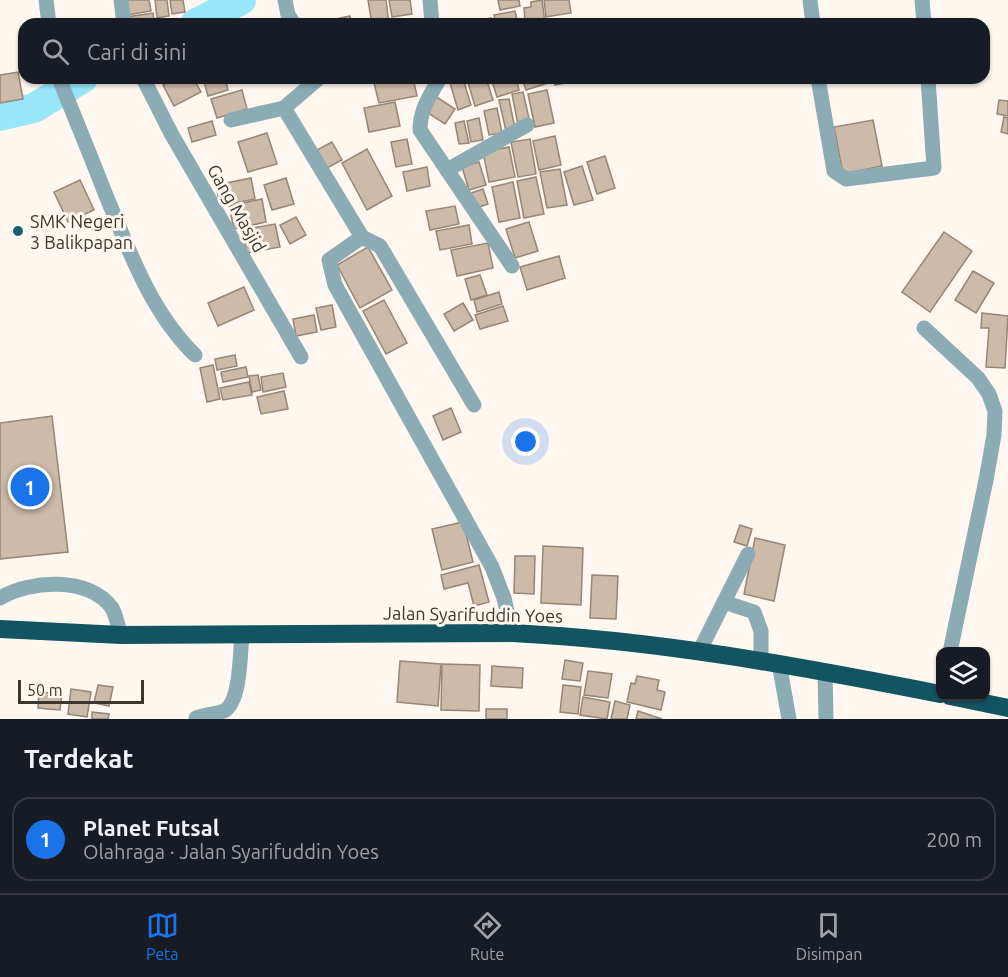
<!DOCTYPE html>
<html lang="id">
<meta charset="utf-8">
<style>
body{margin:0;font-family:Ubuntu,sans-serif;background:#20242c;color:#f1f3f6}
.controls{position:absolute;right:18px;bottom:18px;display:grid;overflow:hidden;border-radius:12px;box-shadow:0 2px 4px #0004}
.controls button{width:54px;height:54px;display:grid;place-items:center;padding:0;border:0;border-bottom:2px solid #363941;background:#171b24;color:#f1f3f6;font:30px sans-serif}
.scale{position:absolute;left:18px;bottom:15px;width:126px;box-sizing:border-box;padding-left:6px;border:3px solid #3d362f;border-top:0;font-size:16px;line-height:21px;white-space:nowrap;color:#3d362f;-webkit-text-stroke:4px #fff7f0;paint-order:stroke}
.you{position:absolute;left:526px;top:442px;width:21px;height:21px;margin:-15px;border:4px solid #fff;border-radius:50%;background:#1a73e8;box-shadow:0 0 0 9px #1a73e833}
.badge{display:grid;place-items:center;width:39px;height:39px;border-radius:50%;background:#1a73e8;color:#fff;font-size:20px;font-weight:700}
.pin{position:absolute;translate:-50% -50%;border:3px solid #fff;box-shadow:0 2px 6px #0006}
.list{margin:0;padding:0;list-style:none}
h2{display:flex;justify-content:space-between;align-items:center;height:78px;margin:0;padding:0 24px;font-size:26px}
h2 small{font-size:20px;font-weight:400;color:#9ea1a6}
.list li{display:grid;grid-template-columns:39px 1fr auto;gap:18px;align-items:center;box-sizing:border-box;height:84px;margin:0 12px 12px;padding:0 12px;border:2px solid #363941;border-radius:18px}
.list b{display:block;font-size:22px;white-space:nowrap}
.list p{margin:0;font-size:20px;white-space:nowrap;color:#9ea1a6}
.list em{font-size:20px;font-style:normal;color:#9ea1a6}
.icon{flex:none;width:33px;height:33px;fill:none;stroke:currentColor;stroke-width:2;stroke-linecap:round;stroke-linejoin:round}
.map{position:relative;flex:none;width:1008px;height:719px;overflow:hidden}
.search{position:absolute;background:#171b24;box-shadow:0 2px 4px #0004;left:18px;right:18px;top:18px;height:66px;display:flex;align-items:center;gap:15px;box-sizing:border-box;padding:0 21px;border-radius:18px;color:#9ea1a6;font-size:22px}
.sheet{height:174px;background:#171b24}
nav{display:flex;justify-content:space-around;align-items:center;box-sizing:border-box;height:84px;border-top:2px solid #363941;background:#171b24;font-size:16px;color:#9ea1a6}
nav a{display:grid;justify-items:center;gap:3px}
nav .on{color:#1a73e8}
.map>svg:first-child{display:block}
.lines{fill:none;stroke-linecap:round;stroke-linejoin:round}
.river{stroke:#97e6fa;stroke-width:30}
.building{fill:#cdbaa9;stroke:#978575;stroke-width:1.5}
.minor{stroke:#8cacb5;stroke-width:15}
.highway{stroke:#135461;stroke-width:18}
.poi-dot{fill:#196170;stroke:#fff7f0;stroke-width:2}
.labels{text-anchor:middle;dominant-baseline:central;stroke-width:6;stroke-linejoin:round;paint-order:stroke}
.street-label{font-size:18px;fill:#3d362f;stroke:#fff7f0}
.poi-label{font-size:18px;fill:#3d362f;stroke:#fff7f0;text-anchor:start}
</style>
<div class="map">
<svg width="1008" height="719" viewBox="0 0 1008 719">
<rect width="100%" height="100%" fill="#fff7f0"/>
<g class="lines">
<!-- river -->
<g class="river">
<polyline points="195,24 241,0"/>
<polyline points="0,116 34,108 83,78"/>
</g>
</g>
<!-- building -->
<g class="building">
<polygon points="126,0 149,0 151,11 128,15"/>
<polygon points="155,0 167,0 169,16 157,18"/>
<polygon points="170,0 183,0 185,12 172,14"/>
<polygon points="368,0 386,0 389,24 372,24"/>
<polygon points="389,0 410,0 412,14 392,17"/>
<polygon points="498,0 519,0 520,6 500,10"/>
<polygon points="542,0 545,23 525,22 524,8 531,7 531,2"/>
<polygon points="544,0 569,0 571,13 546,17"/>
<polygon points="515,11 518,24 496,24 494,15"/>
<polygon points="153,13 154,24 128,24 127,17"/>
<polygon points="350,16 352,24 317,24 317,23"/>
<polygon points="491,18 492,24 471,24 471,22"/>
<polygon points="18,72 23,99 0,103 0,75"/>
<polygon points="175,78 193,78 201,92 174,106 163,85"/>
<polygon points="203,78 225,78 228,90 208,96"/>
<polygon points="399,78 413,78 417,96 379,103 374,83"/>
<polygon points="470,78 486,78 493,100 475,106 467,79"/>
<polygon points="491,78 516,78 519,90 497,97"/>
<polygon points="522,78 546,78 548,83 526,90"/>
<polygon points="554,78 574,78 575,81 555,85"/>
<polygon points="578,78 597,78 598,79 579,83"/>
<polygon points="463,79 471,105 458,110 450,83"/>
<polygon points="242,90 247,109 217,118 211,99"/>
<polygon points="547,90 554,123 535,127 528,94"/>
<polygon points="523,92 530,123 518,125 512,94"/>
<polygon points="435,96 455,109 445,124 425,111"/>
<polygon points="509,99 515,129 506,131 499,100"/>
<polygon points="999,100 1008,101 1008,116 997,114"/>
<polygon points="395,102 400,126 369,132 364,108"/>
<polygon points="497,108 502,133 489,135 484,111"/>
<polygon points="1004,117 1008,118 1008,134 1001,132"/>
<polygon points="479,118 483,140 471,142 467,121"/>
<polygon points="873,120 882,166 843,174 834,127"/>
<polygon points="212,121 216,135 192,142 188,128"/>
<polygon points="464,121 469,143 459,144 455,123"/>
<polygon points="267,133 277,164 248,172 238,142"/>
<polygon points="555,136 561,165 539,170 533,141"/>
<polygon points="407,139 412,164 396,167 391,142"/>
<polygon points="530,139 536,174 518,177 511,142"/>
<polygon points="332,142 342,160 327,168 317,150"/>
<polygon points="509,147 515,177 489,182 483,152"/>
<polygon points="367,149 392,196 367,210 342,163"/>
<polygon points="605,156 615,188 597,194 587,162"/>
<polygon points="479,162 486,185 469,190 462,167"/>
<polygon points="582,166 593,200 574,205 564,172"/>
<polygon points="427,167 430,186 407,191 403,172"/>
<polygon points="560,169 567,205 547,208 540,172"/>
<polygon points="536,177 544,214 524,218 517,181"/>
<polygon points="251,178 255,199 220,206 216,185"/>
<polygon points="286,178 294,204 272,210 264,185"/>
<polygon points="80,180 94,210 68,222 54,192"/>
<polygon points="513,182 520,218 499,222 492,187"/>
<polygon points="483,189 488,204 476,208 471,193"/>
<polygon points="262,199 266,222 234,229 229,206"/>
<polygon points="455,206 459,224 430,230 426,211"/>
<polygon points="296,217 306,235 290,244 280,225"/>
<polygon points="529,222 538,251 515,258 506,229"/>
<polygon points="275,224 280,247 247,253 242,230"/>
<polygon points="469,225 472,244 440,250 436,231"/>
<polygon points="944,232 972,251 930,312 902,292"/>
<polygon points="488,243 493,268 457,276 451,250"/>
<polygon points="368,247 392,290 360,308 337,265"/>
<polygon points="559,256 565,278 527,290 520,267"/>
<polygon points="973,271 994,283 976,313 955,300"/>
<polygon points="480,275 487,295 471,300 465,279"/>
<polygon points="244,287 254,310 218,326 208,303"/>
<polygon points="499,292 502,304 477,312 474,300"/>
<polygon points="384,300 407,343 386,354 363,311"/>
<polygon points="463,303 473,320 454,331 444,314"/>
<polygon points="332,305 336,327 321,330 316,308"/>
<polygon points="503,306 508,321 480,329 475,315"/>
<polygon points="982,313 1008,316 1005,368 986,367 989,328 981,328"/>
<polygon points="314,315 317,332 296,336 293,319"/>
<polygon points="235,355 237,366 217,370 215,359"/>
<polygon points="213,365 220,399 207,402 200,368"/>
<polygon points="246,367 248,377 223,382 221,372"/>
<polygon points="283,373 286,387 263,392 261,377"/>
<polygon points="258,375 261,390 252,392 249,376"/>
<polygon points="249,382 252,395 223,400 220,388"/>
<polygon points="284,391 288,409 261,414 257,397"/>
<polygon points="451,408 461,432 443,440 433,416"/>
<polygon points="52,416 68,552 0,559 0,423"/>
<polygon points="463,522 473,562 442,570 432,529"/>
<polygon points="740,525 752,529 747,546 734,542"/>
<polygon points="755,538 785,545 774,601 744,594"/>
<polygon points="543,546 583,548 581,605 541,603"/>
<polygon points="515,556 535,556 534,594 514,593"/>
<polygon points="479,565 489,602 474,606 468,583 444,589 441,575"/>
<polygon points="592,575 618,576 616,619 590,618"/>
<polygon points="565,660 583,663 580,681 562,679"/>
<polygon points="400,661 441,664 438,706 397,702"/>
<polygon points="442,664 480,665 479,711 441,710"/>
<polygon points="492,666 523,668 522,688 491,686"/>
<polygon points="588,671 612,674 608,698 584,695"/>
<polygon points="637,676 659,680 657,690 665,692 661,710 627,702 631,683 635,684"/>
<polygon points="98,685 113,687 109,706 94,703"/>
<polygon points="563,685 581,687 578,714 560,712"/>
<polygon points="71,689 91,692 87,717 68,714"/>
<polygon points="39,692 62,694 60,710 38,708"/>
<polygon points="583,697 610,702 607,719 580,715"/>
<polygon points="615,701 630,705 627,719 611,719"/>
<rect x="486" y="709" width="21" height="10"/>
<polygon points="638,711 662,719 636,719"/>
<polygon points="92,712 109,714 108,719 92,719"/>
</g>
<g class="lines">
<!-- minor -->
<g class="minor">
<polyline points="46,0 49,24"/>
<polyline points="121,0 124,24"/>
<polyline points="285,0 288,15 294,24"/>
<polyline points="430,0 432,24"/>
<polyline points="810,0 813,24"/>
<polyline points="922,0 924,24"/>
<path d="M 59,78 C 74,116 90,154 105,193 C 129,250 150,311 195,355"/>
<polyline points="143,78 172,135 301,357"/>
<path d="M 440,78 C 430,96 420,109 420,130 L 512,266"/>
<polyline points="818,78 834,171 846,179 934,168 928,78"/>
<polyline points="284,108 362,237 329,260 335,285 492,567 504,598 512,633"/>
<polyline points="231,120 284,108 319,78"/>
<polyline points="447,170 527,125"/>
<polyline points="362,237 380,246 474,405"/>
<polyline points="924,328 978,378 989,394 995,411 994,435 986,480 950,652"/>
<path d="M 0,598 C 30,580 89,576 112,608 C 116,615 118,627 121,635"/>
<polyline points="724,602 754,612 761,631 761,660"/>
<polyline points="700,650 748,554"/>
<polyline points="779,663 789,719"/>
<polyline points="825,671 826,719"/>
<path d="M 196,718 C 204,715 215,714 224,711 C 241,702 240,652 242,634"/>
</g>
<!-- highway -->
<g class="highway">
<path d="M 0,629 L 121,635 L 512,633 C 657,640 798,666 940,694"/>
<polyline points="950,696 1008,708"/>
</g>
</g>
<!-- markers -->
<circle class="poi-dot" cx="18" cy="231" r="6"/>
<g class="labels">
<!-- street labels -->
<g class="street-label">
<text transform="translate(237 208) rotate(60)">Gang Masjid</text>
<text transform="translate(473 614) rotate(1)">Jalan Syarifuddin Yoes</text>
</g>
<!-- poi labels -->
<g class="poi-label">
<text x="30" y="221">SMK Negeri<tspan x="30" dy="21">3 Balikpapan</tspan></text>
</g>
</g>
</svg>
<div class="controls">
<button><svg class="icon" aria-label="layers" viewBox="0 0 24 24"><path d="M12 4l9 5-9 5-9-5zM3 14l9 5 9-5"/></svg></button>
</div>
<div class="scale">50 m</div>
<div class="you"></div>
<div class="pin badge" style="left:30px;top:487px">1</div>
<div class="search"><svg class="icon" aria-label="search" viewBox="0 0 24 24"><circle cx="10" cy="10" r="6"/><path d="M15 15l6 6"/></svg>Cari di sini</div>
</div>
<section class="sheet">
<h2>Terdekat<small></small></h2>
<ul class="list">
<li><span class="badge">1</span><div><b>Planet Futsal</b><p>Olahraga · Jalan Syarifuddin Yoes</p></div><em>200 m</em></li>
</ul>
</section>
<nav>
<a class="on"><svg class="icon" aria-label="map" viewBox="0 0 24 24"><path d="M3 6l6-2 6 2 6-2v14l-6 2-6-2-6 2zM9 4v14M15 6v14"/></svg>Peta</a>
<a><svg class="icon" aria-label="directions" viewBox="0 0 24 24"><path d="M12 3l9 9-9 9-9-9zM9 14v-3h6M13 9l2 2-2 2"/></svg>Rute</a>
<a><svg class="icon" aria-label="saved" viewBox="0 0 24 24"><path d="M7 4h10v16l-5-4-5 4z"/></svg>Disimpan</a>
</nav>
